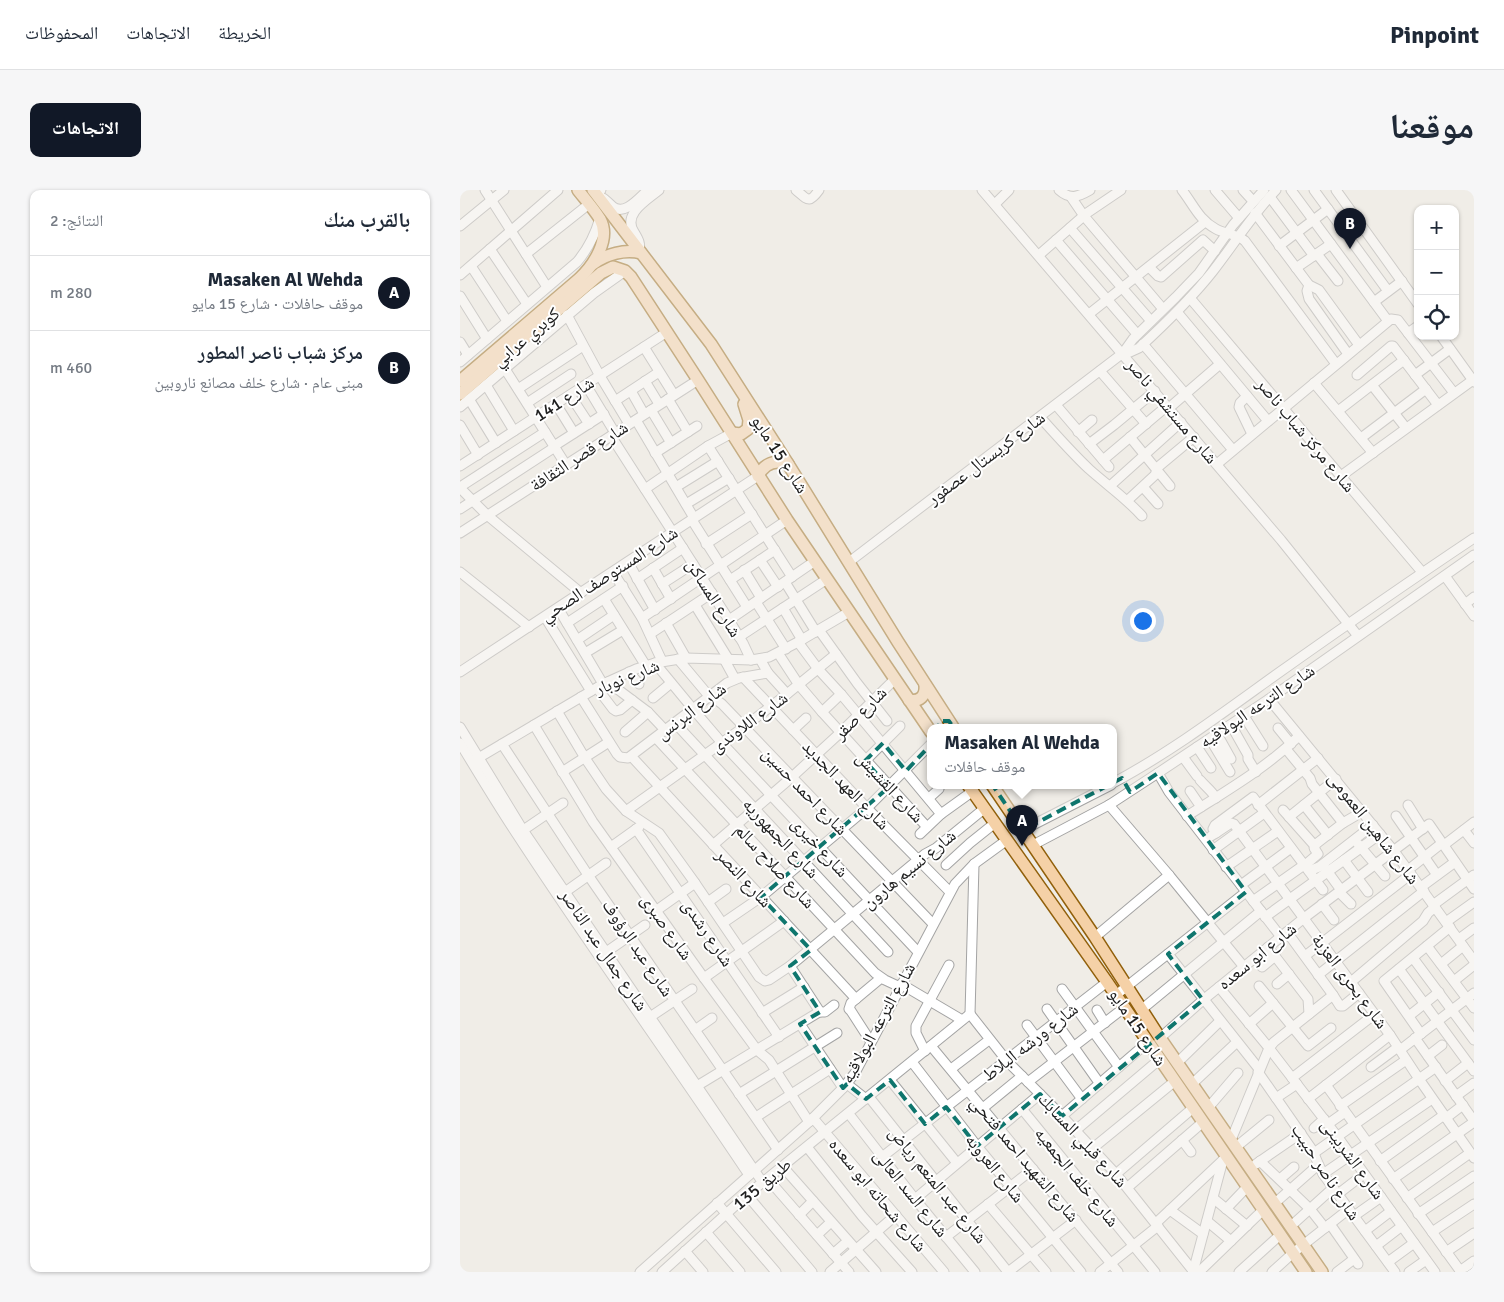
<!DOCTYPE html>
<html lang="ar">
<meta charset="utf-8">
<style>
body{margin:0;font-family:Signika,"Noto Naskh Arabic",sans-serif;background:#f6f6f7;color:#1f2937;direction:rtl}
.controls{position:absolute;right:15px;top:15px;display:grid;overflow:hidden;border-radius:10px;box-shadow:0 1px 4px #0004}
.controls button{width:45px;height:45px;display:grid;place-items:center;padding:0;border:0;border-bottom:1px solid #e0e1e3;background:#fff;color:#1f2937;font:25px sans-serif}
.you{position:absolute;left:682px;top:430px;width:18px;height:18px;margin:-12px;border:4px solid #fff;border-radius:50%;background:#1a73e8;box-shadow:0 0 0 8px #1a73e833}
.badge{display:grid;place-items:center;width:32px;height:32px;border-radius:50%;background:#111827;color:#fff;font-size:16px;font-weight:700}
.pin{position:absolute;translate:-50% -41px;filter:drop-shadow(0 1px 2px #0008)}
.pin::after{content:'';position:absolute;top:26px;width:18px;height:15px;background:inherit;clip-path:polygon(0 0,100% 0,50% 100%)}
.popup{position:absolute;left:467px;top:534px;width:190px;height:65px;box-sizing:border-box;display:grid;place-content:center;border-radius:10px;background:#fff;filter:drop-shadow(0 1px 4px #0005);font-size:16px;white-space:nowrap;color:#747a83}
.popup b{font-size:19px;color:#1f2937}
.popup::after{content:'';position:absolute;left:50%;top:100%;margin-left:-10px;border:10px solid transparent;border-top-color:#fff}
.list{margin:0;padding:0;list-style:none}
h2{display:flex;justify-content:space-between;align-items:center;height:65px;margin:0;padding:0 20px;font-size:21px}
h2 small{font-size:16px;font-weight:400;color:#747a83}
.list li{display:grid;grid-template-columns:32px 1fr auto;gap:15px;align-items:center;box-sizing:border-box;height:75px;padding:0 20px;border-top:1px solid #e0e1e3}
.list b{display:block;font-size:19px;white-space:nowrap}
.list p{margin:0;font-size:16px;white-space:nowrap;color:#747a83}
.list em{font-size:16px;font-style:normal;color:#747a83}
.icon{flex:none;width:28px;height:28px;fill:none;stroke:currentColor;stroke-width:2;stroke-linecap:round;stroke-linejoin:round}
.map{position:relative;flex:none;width:1014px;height:1082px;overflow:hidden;direction:ltr;border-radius:10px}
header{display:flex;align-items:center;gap:30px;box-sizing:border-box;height:70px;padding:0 25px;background:#fff;border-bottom:1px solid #e0e1e3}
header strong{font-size:24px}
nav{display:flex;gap:28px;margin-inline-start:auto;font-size:18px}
.intro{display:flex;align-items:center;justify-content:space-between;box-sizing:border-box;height:120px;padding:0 30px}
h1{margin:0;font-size:35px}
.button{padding:12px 22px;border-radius:10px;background:#111827;color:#fff;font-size:18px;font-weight:700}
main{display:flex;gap:30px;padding:0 30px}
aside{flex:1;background:#fff;border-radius:10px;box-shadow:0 1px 4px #0004}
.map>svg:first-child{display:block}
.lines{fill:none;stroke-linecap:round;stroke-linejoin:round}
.minor-casing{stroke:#a4a4a4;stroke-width:11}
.major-casing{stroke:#91600b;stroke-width:14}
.minor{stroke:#fff;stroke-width:9}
.major{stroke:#f5d1a7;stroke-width:11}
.marked{fill:none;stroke:#0f766e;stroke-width:4;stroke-dasharray:10 6;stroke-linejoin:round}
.labels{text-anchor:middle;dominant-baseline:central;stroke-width:4;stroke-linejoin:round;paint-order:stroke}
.street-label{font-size:18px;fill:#202020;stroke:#fff}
</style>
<header>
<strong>Pinpoint</strong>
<nav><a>الخريطة</a><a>الاتجاهات</a><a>المحفوظات</a></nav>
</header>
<div class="intro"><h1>موقعنا</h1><a class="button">الاتجاهات</a></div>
<main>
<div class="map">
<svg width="1014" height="1082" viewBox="0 0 1014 1082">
<rect width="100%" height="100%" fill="#f0ede7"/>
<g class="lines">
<defs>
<g id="minor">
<polyline points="25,0 87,97"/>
<path d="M 141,0 L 136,4 C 142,6 147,11 152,16 C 164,27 179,8 188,0"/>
<path d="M 336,0 C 348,10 349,14 359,0"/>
<polyline points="522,0 821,350 898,446"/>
<path d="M 599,0 C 610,10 618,7 630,0"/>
<path d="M 722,0 C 733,14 739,30 756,39 C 765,44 777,44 785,51 L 876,174"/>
<polyline points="755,0 779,28"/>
<polyline points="783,0 793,11"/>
<polyline points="831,0 928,131"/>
<polyline points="854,0 928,101"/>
<polyline points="876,0 958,114"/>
<polyline points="611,7 624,26 703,119"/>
<polyline points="810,7 854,66"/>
<polyline points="535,14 549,0"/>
<polyline points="795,23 849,95 859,100 899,155"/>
<polyline points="0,36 44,0"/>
<polyline points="610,38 691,131"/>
<polyline points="596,50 677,144"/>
<polyline points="819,56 868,19"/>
<polyline points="30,59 67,114"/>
<path d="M 179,61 C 181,53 178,49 174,42 C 162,24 187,10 199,0"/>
<polyline points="66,64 129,14"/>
<polyline points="857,64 878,91"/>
<polyline points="579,65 627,23 661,0"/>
<polyline points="11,76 47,131"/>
<polyline points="689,77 698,86 701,87 743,50 755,61"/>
<polyline points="836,78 871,54"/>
<polyline points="0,85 98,0"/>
<polyline points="849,95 847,101 849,109 888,164"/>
<polyline points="0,106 27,149"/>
<polyline points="730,108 962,382"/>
<polyline points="914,112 942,91"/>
<polyline points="717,122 808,231"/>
<polyline points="629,124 745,32"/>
<polyline points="107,125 140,186 169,234"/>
<polyline points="948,143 958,136"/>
<polyline points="981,146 1014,192"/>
<polyline points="0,152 8,165"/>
<polyline points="683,154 773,260"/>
<polyline points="184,157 214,205"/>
<path d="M 663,163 L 668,163 L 679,158 C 705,134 731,109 753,81 C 774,54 792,25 816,0"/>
<path d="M 0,172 L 117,72 C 128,59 135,45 140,28"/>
<polyline points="45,179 106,275"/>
<polyline points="640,181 686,234"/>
<polyline points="897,185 931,156 933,156 978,215"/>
<polyline points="955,185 990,159"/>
<polyline points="185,191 199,214"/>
<polyline points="854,193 913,263"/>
<polyline points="26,195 54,241"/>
<polyline points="126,195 155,243"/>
<polyline points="912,195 946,238"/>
<polyline points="58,199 123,156"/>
<polyline points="171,201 184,224"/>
<polyline points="110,205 129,234"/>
<polyline points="787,206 780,213 779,217 792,244"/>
<polyline points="9,209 36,253"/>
<polyline points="208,209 228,242"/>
<polyline points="155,211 199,182"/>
<polyline points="67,213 111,184"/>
<polyline points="96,214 114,243"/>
<polyline points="596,215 649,277"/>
<polyline points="0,217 134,103 165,81"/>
<polyline points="709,218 760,174"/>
<polyline points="191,220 211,253"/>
<polyline points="878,221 944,170"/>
<path d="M 580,227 C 596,245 612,263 629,279 C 648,296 665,307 682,326"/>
<polyline points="176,230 234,328"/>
<polyline points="0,235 18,265"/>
<polyline points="618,242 632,230"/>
<polyline points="151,246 269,430 283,453 291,470"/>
<polyline points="670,247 710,296"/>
<polyline points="901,248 966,199"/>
<polyline points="629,254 654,235 695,201"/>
<polyline points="94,256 144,224"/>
<polyline points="248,256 332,387"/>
<polyline points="195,263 237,236"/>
<polyline points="643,270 707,216"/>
<polyline points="757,274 931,129 938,130 994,203"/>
<polyline points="0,276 207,142"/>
<polyline points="881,286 1013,190"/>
<polyline points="650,296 721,232"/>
<polyline points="0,297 85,242"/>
<polyline points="216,297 258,271"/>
<polyline points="683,297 698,314"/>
<polyline points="0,298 27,325 121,403"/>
<polyline points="185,299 248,256 272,243"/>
<polyline points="668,310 695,285 698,277 734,247"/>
<polyline points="226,314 269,288"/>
<polyline points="0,319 95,257"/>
<polyline points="232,330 287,417"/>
<polyline points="0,343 238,190"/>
<polyline points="246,354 292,324"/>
<polyline points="300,370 318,397"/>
<polyline points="168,372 195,420"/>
<polyline points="389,372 663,163 673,149 716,107 739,83 773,35 804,0"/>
<polyline points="193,378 211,409"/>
<polyline points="284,380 301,408"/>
<polyline points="0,382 69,437"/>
<polyline points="153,382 182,428 202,471"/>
<polyline points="985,386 1014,426"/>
<polyline points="177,389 223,358"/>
<polyline points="270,390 315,360"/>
<polyline points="325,392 356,442"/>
<polyline points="202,394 233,374"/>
<polyline points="144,409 186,476"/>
<polyline points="296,412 326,459"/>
<polyline points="1005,414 1014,407"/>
<polyline points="235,415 269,470"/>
<polyline points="98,418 143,494"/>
<polyline points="323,418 342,450"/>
<polyline points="85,427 131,501"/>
<polyline points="182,428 327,330"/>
<polyline points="269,430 355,371"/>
<polyline points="107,433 163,396"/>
<polyline points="206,433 226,468"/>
<polyline points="359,440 397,493 427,531"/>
<polyline points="190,444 252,403"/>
<polyline points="279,447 367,389"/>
<polyline points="117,450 154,425"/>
<polyline points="338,452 358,479 381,504 481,624"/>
<polyline points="125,463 163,440"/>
<polyline points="318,463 339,495 362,522 467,637"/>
<polyline points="218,469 249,506 254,508 262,514 473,734"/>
<polyline points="264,469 275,489"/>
<polyline points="300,469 308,483 327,504"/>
<polyline points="195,473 233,519 262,553 458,762"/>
<polyline points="0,482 298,286"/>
<polyline points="169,482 179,494"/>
<polyline points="283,487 407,618 490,702"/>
<polyline points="148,492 188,522 205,540"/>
<polyline points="137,498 153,519 156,521 160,520 172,510"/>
<polyline points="121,507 157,564 160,567 168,568 267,493 279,488 308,483"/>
<polyline points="193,508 211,493"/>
<polyline points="809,509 934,661 1014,771"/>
<polyline points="97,521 125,568 146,599 166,621 199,643 235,693 299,787 305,791 309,790 330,776 465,664 476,658 525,618"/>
<polyline points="362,522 381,504"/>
<polyline points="784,526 803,556"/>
<polyline points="215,533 428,762"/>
<polyline points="74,535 133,632 244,788 297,860 309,870 349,932"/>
<polyline points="771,535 788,565 788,569 796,582"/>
<polyline points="0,537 63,640 303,993"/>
<polyline points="818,538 831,554"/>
<polyline points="333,540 346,528"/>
<polyline points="165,542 188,522"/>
<polyline points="757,544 771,569"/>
<polyline points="196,548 415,783 425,790 440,797"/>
<polyline points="750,549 770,582"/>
<path d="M 0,553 C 19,584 38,616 58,646 C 133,761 213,871 289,985"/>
<polyline points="42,554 128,685 318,960"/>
<polyline points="737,557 751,578"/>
<polyline points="826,559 850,588 852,594 883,633"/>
<polyline points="172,567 396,809"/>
<polyline points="723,567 737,586"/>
<polyline points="15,570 143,494 176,479 195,473 226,468 291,470 309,467 338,452 389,422"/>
<polyline points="405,571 440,536"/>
<polyline points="102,582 149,552"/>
<polyline points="698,583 709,602 821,747"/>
<path d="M 740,590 C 746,597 751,600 756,608"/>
<path d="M 653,593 C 711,562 764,522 817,484 C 882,438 948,392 1014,348"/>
<polyline points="730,601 741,617"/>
<polyline points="469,608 479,599"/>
<polyline points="649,615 709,685 784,777"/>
<polyline points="798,615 858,568"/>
<polyline points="844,615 868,645"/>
<polyline points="948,615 963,639"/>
<polyline points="823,620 855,656"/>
<polyline points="166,621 284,537 327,504 376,464"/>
<path d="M 727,626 C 766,601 806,578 839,546"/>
<polyline points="936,626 977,685"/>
<polyline points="829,627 876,589"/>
<polyline points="176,639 319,847"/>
<polyline points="563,640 651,595"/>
<polyline points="1004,640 1014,653"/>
<polyline points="59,643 103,613"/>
<polyline points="756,643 771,633 774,634 930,845 959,889 1014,968"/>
<polyline points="460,644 481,624 513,601"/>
<polyline points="751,646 756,643 753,639 755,635 793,607 863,700"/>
<polyline points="898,654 925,686"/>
<polyline points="253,655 332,587 380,543 435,489"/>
<polyline points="573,655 649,615 698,583 809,509 1014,365"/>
<polyline points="984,655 1014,632"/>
<polyline points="151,657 179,637"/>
<polyline points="753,660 804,623"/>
<polyline points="884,670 908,702"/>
<polyline points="486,675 510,653 535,633"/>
<polyline points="844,676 858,664 854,658 856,654 883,633 895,626 900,619"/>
<polyline points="766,677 818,641"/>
<polyline points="865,678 881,700"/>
<polyline points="948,680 982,653"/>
<polyline points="849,681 859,677 913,635"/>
<polyline points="781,695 831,658"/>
<polyline points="961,697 995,672"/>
<polyline points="105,702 146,673"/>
<polyline points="879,702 891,714"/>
<polyline points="793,711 844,675"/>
<polyline points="248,712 266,699"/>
<polyline points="862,714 874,730"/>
<polyline points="973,715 1014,685"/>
<polyline points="197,720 235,693"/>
<polyline points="805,727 920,644"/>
<polyline points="986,732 1014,712"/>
<polyline points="263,733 301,707 407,618 471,554"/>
<polyline points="827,742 873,805"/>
<polyline points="635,747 709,685"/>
<polyline points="999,749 1014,738"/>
<polyline points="967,756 1014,818"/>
<polyline points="808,757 848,809 849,824"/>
<polyline points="708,764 799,879"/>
<polyline points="142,765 185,735"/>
<polyline points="845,766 951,684"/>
<polyline points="953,768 1014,850"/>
<polyline points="981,774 1003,756"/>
<polyline points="330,776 360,822"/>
<polyline points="802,777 815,766"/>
<polyline points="939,779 1014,881"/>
<polyline points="858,785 964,701"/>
<polyline points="244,788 324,731"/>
<polyline points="994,791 1014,775"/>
<polyline points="891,792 963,731 968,723 975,717"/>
<polyline points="441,794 502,830"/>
<polyline points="817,794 829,784"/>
<polyline points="799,796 848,856 871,838"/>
<polyline points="759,797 809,858 877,946 975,1082"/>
<polyline points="602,799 659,877"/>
<polyline points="656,805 786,702"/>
<polyline points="587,819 640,894"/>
<polyline points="637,820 645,833"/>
<polyline points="681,820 801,721"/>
<polyline points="302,823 344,797"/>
<polyline points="510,824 547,871 602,926 656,984 734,1082"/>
<polyline points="510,824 514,674"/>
<polyline points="949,826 979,802"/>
<polyline points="190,827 232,799"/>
<polyline points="340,834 383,898"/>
<polyline points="789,834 813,813"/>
<polyline points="567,835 622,909"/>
<polyline points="235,840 252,828"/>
<polyline points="961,844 924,791 990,737"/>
<polyline points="700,848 743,810 844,728 969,634 1014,699"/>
<polyline points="955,848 1014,931"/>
<polyline points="411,852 391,821 389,819 391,813 421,788"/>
<polyline points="471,856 658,1082"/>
<polyline points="940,860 1014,803"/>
<polyline points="465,861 456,843 456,836 489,775"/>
<polyline points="968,866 982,855"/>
<polyline points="452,872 517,956 621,1082"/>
<polyline points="717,873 760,831"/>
<polyline points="911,877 938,857"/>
<polyline points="491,879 529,850"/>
<polyline points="798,882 853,961 857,971 863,984 935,1082"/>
<polyline points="832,888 915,824"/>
<polyline points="430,890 497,973"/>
<polyline points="985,891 1008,873"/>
<polyline points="568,892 665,817"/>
<polyline points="387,894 406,909"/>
<polyline points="732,894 777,852"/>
<polyline points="866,895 1001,1082"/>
<polyline points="232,899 359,822 365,822 374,815"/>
<polyline points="279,904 377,843"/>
<polyline points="996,906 1014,893"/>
<polyline points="409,907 548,1082 616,1030"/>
<polyline points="816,908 837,894"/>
<polyline points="848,909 930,845"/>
<polyline points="880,916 946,870"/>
<polyline points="523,918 562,886"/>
<polyline points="748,918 778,883"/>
<polyline points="562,919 695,1082"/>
<polyline points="389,924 455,1009 515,1082"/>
<polyline points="602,926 688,852"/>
<polyline points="296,927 370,879"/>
<polyline points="353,928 484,1082"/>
<polyline points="986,928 1003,915"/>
<polyline points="868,934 885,922"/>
<polyline points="854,938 864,929"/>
<polyline points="616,940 700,869"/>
<polyline points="722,950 731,962"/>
<polyline points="771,950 809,858 814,852 873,805 880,816 883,816 899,803"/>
<polyline points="347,957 402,1026 452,1082"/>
<polyline points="776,957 809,930"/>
<polyline points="633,958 715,891"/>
<polyline points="854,963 976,877"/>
<polyline points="422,967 647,792"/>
<polyline points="800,971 850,1019 865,1038"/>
<polyline points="920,971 984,925"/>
<polyline points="796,974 841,943"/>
<polyline points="323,977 416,1082"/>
<polyline points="656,984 733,918"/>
<polyline points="863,984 972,909"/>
<polyline points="308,989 389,1082"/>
<polyline points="820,989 834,977"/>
<polyline points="933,989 1014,932"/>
<polyline points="668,997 743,932"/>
<polyline points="878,1004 904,984"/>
<polyline points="287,1005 352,1082"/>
<polyline points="753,1008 787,1036"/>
<polyline points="947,1008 1010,963"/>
<polyline points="455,1009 580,904"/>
<polyline points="257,1013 316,1082"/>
<polyline points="815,1013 858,975"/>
<polyline points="528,1014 586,1082"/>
<polyline points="766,1019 787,997"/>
<polyline points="710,1020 743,1044"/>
<polyline points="958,1024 1014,986"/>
<polyline points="339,1025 353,1011"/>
<polyline points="894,1026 921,1007"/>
<polyline points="747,1031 771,1051"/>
<polyline points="696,1033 763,970"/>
<polyline points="870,1034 898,1074"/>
<polyline points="831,1036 873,998"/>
<polyline points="905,1041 931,1021"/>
<polyline points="246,1042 280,1082"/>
<polyline points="972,1042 1014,1014"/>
<polyline points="357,1045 371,1032"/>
<polyline points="486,1047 573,979"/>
<polyline points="916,1056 942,1036"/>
<polyline points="225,1061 243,1082"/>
<polyline points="986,1062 1014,1043"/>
<polyline points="373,1064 388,1051"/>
<polyline points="928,1072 954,1053"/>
<polyline points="1000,1081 1014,1071"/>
<polyline points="180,1082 349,932 383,898 395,883 495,694 514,674 547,650"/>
<polyline points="202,1082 287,1005 510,824"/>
<polyline points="370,1082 436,1025"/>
<polyline points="640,1082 698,1036"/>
<polyline points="733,1082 763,970"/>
<polyline points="739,1082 803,1020"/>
<polyline points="779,1082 820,1045"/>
<polyline points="812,1082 833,1063 889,1019"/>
<polyline points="877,1082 894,1069"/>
<polyline points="949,1082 966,1070"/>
</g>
<g id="major">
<polyline points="133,0 251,154 328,274 438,452 493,537"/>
<path d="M 133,74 C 146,64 165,59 181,63"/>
<path d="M 0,191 L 119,89 C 134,75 151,49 140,29 C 134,19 125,9 118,0"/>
<polyline points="0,204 141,83 153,77 165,81 171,87 238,190 327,330 471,542"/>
<polyline points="272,243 281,244 288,239 289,230 284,214"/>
<path d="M 298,286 C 304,274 315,269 328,274"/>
<path d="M 449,510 C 460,512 466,506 465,495"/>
<polyline points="508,595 647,792 846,1082"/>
<polyline points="532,595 635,747 700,848 862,1082"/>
</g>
</defs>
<!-- minor casing -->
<use href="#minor" class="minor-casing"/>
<!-- major casing -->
<use href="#major" class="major-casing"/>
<!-- minor -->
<use href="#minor" class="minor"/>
<!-- major -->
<use href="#major" class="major"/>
</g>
<!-- marked area -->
<path d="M0 0H1014V1082H0ZM 483,531 L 489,531 L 563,640 L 662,588 L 670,602 L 698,583 L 786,702 L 708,764 L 743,810 L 602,926 L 580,904 L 517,956 L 486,917 L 465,934 L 430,890 L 406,909 L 387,894 L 383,898 L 340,834 L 360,822 L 330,776 L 351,760 L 301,707 L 429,597 L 405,571 L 423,553 L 446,581 L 475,550 L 475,539 Z" fill="#f0ede7" fill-opacity=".55" fill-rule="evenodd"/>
<path class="marked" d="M 483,531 L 489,531 L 563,640 L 662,588 L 670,602 L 698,583 L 786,702 L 708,764 L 743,810 L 602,926 L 580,904 L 517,956 L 486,917 L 465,934 L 430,890 L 406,909 L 387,894 L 383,898 L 340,834 L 360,822 L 330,776 L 351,760 L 301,707 L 429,597 L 405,571 L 423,553 L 446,581 L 475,550 L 475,539 Z"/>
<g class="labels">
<!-- street labels -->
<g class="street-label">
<text transform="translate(66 147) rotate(-40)">كوبري عرابي</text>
<text transform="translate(104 209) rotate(-33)">شارع 141</text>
<text transform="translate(712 221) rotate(50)">شارع مستشفي ناصر</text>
<text transform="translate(846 245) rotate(50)">شارع مركز شباب ناصر</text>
<text transform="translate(320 264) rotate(57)">شارع 15 مايو</text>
<text transform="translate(119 266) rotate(-33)">شارع قصر الثقافة</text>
<text transform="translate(526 268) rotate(-37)">شارع كريستال عصفور</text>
<text transform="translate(149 384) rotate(-33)">شارع المستوصف الصحي</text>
<text transform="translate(254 408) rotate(58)">شارع المساكن</text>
<text transform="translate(167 487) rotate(-22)">شارع نوبار</text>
<text transform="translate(797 516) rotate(-34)">شارع الترعه البولاقيه</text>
<text transform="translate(231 521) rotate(-37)">شارع البرنس</text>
<text transform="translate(400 523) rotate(-45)">شارع صقر</text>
<text transform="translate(289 532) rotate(-36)">شارع اللاوندى</text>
<text transform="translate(386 595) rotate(46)">شارع العهد الجديد</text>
<text transform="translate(430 597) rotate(47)">شارع القشيش</text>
<text transform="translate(345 601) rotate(46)">شارع احمد حسين</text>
<text transform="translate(914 638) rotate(52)">شارع شاهين العمومى</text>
<text transform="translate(321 648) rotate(47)">شارع الجمهوريه</text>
<text transform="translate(360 657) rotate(47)">شارع خيرى</text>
<text transform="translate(315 676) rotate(47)">شارع صلاح سالم</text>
<text transform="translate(449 679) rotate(-39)">شارع نسيم هارون</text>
<text transform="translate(284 688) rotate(47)">شارع النصر</text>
<text transform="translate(207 737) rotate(55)">شارع صبرى</text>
<text transform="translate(248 743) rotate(56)">شارع رشدى</text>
<text transform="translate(178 758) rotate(56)">شارع عبد الرؤوف</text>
<text transform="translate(144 760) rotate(56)">شارع جمال عبد الناصر</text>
<text transform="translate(797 766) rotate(-39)">شارع ابو سعده</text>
<text transform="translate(890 791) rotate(53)">شارع بحرى العزبة</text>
<text transform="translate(418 833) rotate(-61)">شارع الترعه البولاقيه</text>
<text transform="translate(678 837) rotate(56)">شارع 15 مايو</text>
<text transform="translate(570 852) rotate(-38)">شارع ورشه البلاط</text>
<text transform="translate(623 950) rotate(47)">شارع قبلي المسابك</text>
<text transform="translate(565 969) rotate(50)">شارع الشهيد احمد فتحي</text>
<text transform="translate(893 969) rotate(54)">شارع الشربينى</text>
<text transform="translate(535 978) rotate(51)">شارع العروبه</text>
<text transform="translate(866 982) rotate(57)">شارع ناصر حبيب</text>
<text transform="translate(617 987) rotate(51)">شارع خلف الجمعيه</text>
<text transform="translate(302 994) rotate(-40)">طريق 135</text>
<text transform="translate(478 995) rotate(51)">شارع عبد المنعم رياض</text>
<text transform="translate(451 1003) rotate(51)">شارع السد العالى</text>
<text transform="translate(418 1005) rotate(50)">شارع شحاته ابو سعده</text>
</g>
</g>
</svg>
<div class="controls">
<button>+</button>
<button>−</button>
<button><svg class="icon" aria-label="locate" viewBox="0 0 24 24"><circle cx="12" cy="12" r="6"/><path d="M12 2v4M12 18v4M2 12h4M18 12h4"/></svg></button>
</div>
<div class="you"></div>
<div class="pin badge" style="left:562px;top:656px">A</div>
<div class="popup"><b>Masaken Al Wehda</b>موقف حافلات</div>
<div class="pin badge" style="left:890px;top:59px">B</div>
</div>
<aside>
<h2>بالقرب منك<small>النتائج: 2</small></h2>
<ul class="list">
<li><span class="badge">A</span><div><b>Masaken Al Wehda</b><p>موقف حافلات · شارع 15 مايو</p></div><em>280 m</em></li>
<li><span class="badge">B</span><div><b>مركز شباب ناصر المطور</b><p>مبنى عام · شارع خلف مصانع ناروبين</p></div><em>460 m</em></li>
</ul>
</aside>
</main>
